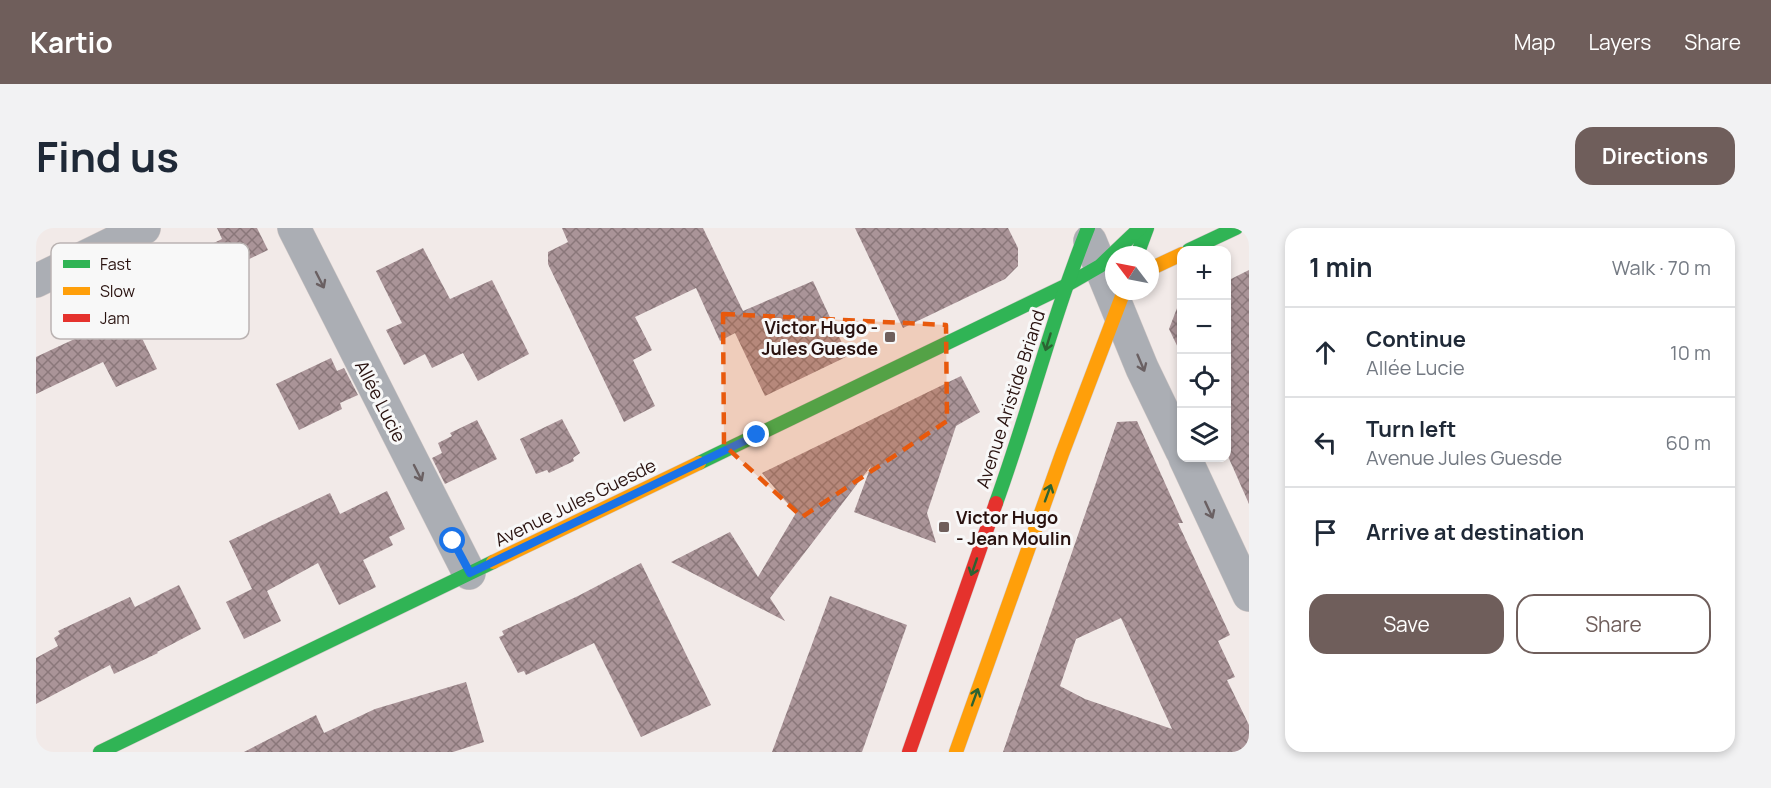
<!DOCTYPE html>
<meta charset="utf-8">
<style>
body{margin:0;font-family:Manrope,sans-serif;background:#f2f2f3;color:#1f2937}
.controls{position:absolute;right:18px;top:18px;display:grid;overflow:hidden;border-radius:12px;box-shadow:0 3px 9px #0003}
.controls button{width:54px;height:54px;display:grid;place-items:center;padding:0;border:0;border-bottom:2px solid #e0e1e3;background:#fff;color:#1f2937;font:30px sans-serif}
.compass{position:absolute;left:1069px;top:18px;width:54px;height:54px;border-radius:50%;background:#fff;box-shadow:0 3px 9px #0003;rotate:302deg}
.stop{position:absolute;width:18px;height:18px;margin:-14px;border:4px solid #1a73e8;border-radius:50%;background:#fff}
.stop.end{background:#1a73e8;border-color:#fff;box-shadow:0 2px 6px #0008}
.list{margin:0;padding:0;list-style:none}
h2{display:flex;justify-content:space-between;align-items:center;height:78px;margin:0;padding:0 24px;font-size:26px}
h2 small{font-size:20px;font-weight:400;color:#747a83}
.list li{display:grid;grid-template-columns:39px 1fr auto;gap:18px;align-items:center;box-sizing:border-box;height:90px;padding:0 24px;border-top:2px solid #e0e1e3}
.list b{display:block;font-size:22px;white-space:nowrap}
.list p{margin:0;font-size:20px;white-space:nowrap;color:#747a83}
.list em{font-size:20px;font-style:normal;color:#747a83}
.actions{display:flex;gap:12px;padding:18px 24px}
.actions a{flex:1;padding:14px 0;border:2px solid #6f5e5b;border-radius:18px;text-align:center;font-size:21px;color:#6f5e5b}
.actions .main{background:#6f5e5b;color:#fff}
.icon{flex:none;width:33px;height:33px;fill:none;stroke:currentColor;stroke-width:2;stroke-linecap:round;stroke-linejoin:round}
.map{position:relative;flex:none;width:1213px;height:524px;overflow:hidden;border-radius:18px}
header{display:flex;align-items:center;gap:36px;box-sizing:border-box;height:84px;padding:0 30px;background:#6f5e5b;color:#fff}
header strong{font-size:28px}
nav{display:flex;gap:33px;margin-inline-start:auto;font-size:21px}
.intro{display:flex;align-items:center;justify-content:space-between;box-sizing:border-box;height:144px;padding:0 36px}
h1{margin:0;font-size:42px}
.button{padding:15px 27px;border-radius:18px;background:#6f5e5b;color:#fff;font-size:21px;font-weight:700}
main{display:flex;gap:36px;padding:0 36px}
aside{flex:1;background:#fff;border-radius:18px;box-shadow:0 3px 9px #0003}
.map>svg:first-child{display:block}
.building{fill:url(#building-cross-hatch);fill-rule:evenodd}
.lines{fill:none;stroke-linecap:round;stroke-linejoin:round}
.street-casing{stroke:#d1c8c6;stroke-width:34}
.fast-casing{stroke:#d1c8c6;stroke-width:15}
.slow-casing{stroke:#d1c8c6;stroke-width:15}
.jam-casing{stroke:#d1c8c6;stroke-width:15}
.street{stroke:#abaeb4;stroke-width:33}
.fast{stroke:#30b455;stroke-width:14}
.slow{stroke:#ff9f0a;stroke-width:14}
.jam{stroke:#e5322d;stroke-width:14}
.oneway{stroke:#6a6062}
.oneway2{stroke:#2c6332}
.route{stroke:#1a73e8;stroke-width:8}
.marked{fill:#e8590c;fill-opacity:0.2;stroke:#e8590c;stroke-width:4.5;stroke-dasharray:12 8;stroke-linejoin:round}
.poi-dot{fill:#6f5e5b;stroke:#f8f8f8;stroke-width:2}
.labels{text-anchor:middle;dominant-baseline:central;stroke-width:6;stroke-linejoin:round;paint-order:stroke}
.poi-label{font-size:18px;font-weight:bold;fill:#29120f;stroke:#f8f8f8;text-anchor:end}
.street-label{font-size:18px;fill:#29120f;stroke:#f8f8f8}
.key{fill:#f8f8f8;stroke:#bab3b2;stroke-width:1.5}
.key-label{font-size:16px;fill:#29120f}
</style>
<header>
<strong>Kartio</strong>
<nav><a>Map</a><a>Layers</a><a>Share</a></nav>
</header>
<div class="intro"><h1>Find us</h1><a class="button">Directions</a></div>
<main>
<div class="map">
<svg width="1213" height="524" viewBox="0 0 1213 524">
<defs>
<pattern id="building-cross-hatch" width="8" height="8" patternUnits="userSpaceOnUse" patternTransform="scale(1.5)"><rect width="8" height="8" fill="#aa9498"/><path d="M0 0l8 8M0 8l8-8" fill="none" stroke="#8a777a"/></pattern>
</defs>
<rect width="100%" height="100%" fill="#f2eae8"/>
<!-- building -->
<g class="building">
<polygon points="181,0 221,0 232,22 168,53 176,69 103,104 121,141 80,159 67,134 0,166 0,129 77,93 74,85 106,71 98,54 186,11"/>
<polygon points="526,0 667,0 707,83 777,53 812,128 729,168 699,105 684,113 660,60 599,89 616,122 597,132 619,178 588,194 512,36 512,24 532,14"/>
<polygon points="819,0 972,0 982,20 982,38 969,51 867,100"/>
<polygon points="387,20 414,71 456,52 493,126 442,153 427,125 396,140 389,126 368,137 350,102 366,95 340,43"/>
<polygon points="1213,42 1213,276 1191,226 1191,53"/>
<polygon points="1146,74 1146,128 1133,101 1143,75"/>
<polygon points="295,130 301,143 308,140 322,167 304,175 306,181 263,202 240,156"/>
<polygon points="925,148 944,184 920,198 891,285 900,315 818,284 835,238 734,370 749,393 635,334 694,304 722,349 760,285 726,245"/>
<polygon points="526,191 544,225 537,230 538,233 513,245 511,242 500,246 484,211"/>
<polygon points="441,192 461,231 409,256 396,230 406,225 402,215 416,208 414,205"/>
<path d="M 1101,193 L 1147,295 L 1142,295 L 1194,407 L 1182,413 L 1199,449 L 1191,452 L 1213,497 L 1213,524 L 967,524 L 1081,194 ZM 1085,390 L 1136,501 L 1049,471 L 1024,458 L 1040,411 Z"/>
<polygon points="351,263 369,301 353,309 357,317 327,332 340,359 303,377 282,335 231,363 245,393 208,411 190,374 216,361 193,313 294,265 304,286"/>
<polygon points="605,335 675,477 605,509 558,415 490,447 488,443 482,445 463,409 468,407 466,403 542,368"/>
<polygon points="143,357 165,401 121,424 122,425 78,446 74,437 0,476 0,430 22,418 18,410 24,406 22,403 94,369 99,379"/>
<polygon points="794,368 871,397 826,524 736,524"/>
<polygon points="430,454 448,514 417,524 208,524 280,487 288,505 339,481"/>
</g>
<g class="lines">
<defs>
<g id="street">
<polyline points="258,0 433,345"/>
<polyline points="1054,13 1106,140 1146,223"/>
<polyline points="0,53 108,0"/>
<polyline points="1149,230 1213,367"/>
</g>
<g id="fast">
<polyline points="1153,22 1200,0"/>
<polyline points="1101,27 1111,0"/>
<polyline points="663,235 1029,58 1064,38 1104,0"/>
<path d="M 960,275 C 993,184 1016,90 1052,0"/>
<polyline points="64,524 457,334"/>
</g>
<g id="slow">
<polyline points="1114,41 1146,26"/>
<polyline points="457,334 663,235"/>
<polyline points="920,524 1026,226 1088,63"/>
</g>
<polyline id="jam" points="873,524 960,275"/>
</defs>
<!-- street casing -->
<use href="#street" class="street-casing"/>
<!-- fast casing -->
<use href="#fast" class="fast-casing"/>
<!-- slow casing -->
<use href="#slow" class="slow-casing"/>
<!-- jam casing -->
<use href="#jam" class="jam-casing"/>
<!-- street -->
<use href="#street" class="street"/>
<!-- fast -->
<use href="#fast" class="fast"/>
<!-- slow -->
<use href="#slow" class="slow"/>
<!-- jam -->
<use href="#jam" class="jam"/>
</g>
<!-- one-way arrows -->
<defs><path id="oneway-shaft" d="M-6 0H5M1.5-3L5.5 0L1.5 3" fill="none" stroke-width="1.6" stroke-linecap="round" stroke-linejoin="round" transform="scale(1.5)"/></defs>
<g class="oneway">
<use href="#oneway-shaft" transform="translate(284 52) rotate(63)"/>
<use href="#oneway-shaft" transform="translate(1105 135) rotate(67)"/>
<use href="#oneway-shaft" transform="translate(382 245) rotate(63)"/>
<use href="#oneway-shaft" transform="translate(1173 282) rotate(65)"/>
</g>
<g class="oneway2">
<use href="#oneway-shaft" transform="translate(1012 114) rotate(107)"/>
<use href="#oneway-shaft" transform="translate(1012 265) rotate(-70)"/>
<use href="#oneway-shaft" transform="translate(938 339) rotate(109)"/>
<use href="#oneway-shaft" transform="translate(939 469) rotate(-70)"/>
</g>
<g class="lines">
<!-- route -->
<polyline class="route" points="417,313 434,345 721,207"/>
</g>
<!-- marked area -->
<path class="marked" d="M 687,86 L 910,97 L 911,193 L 766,289 L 688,217 Z"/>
<!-- markers -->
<g class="poi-dot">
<rect x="848" y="103" width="12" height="12" rx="3"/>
<rect x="902" y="293" width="12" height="12" rx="3"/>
</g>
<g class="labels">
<!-- poi labels -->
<g class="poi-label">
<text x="842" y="99">Victor Hugo -<tspan x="842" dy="21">Jules Guesde</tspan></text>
<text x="920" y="289" text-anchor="start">Victor Hugo<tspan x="920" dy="21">- Jean Moulin</tspan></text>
</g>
<!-- street labels -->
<g class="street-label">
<text transform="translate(974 171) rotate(-72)">Avenue Aristide Briand</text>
<text transform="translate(345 173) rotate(63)">Allée Lucie</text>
<text transform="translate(539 274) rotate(-26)">Avenue Jules Guesde</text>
</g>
</g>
<!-- legend -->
<rect x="15" y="15" width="198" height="96" rx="9" class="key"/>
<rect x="27" y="32" width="27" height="8" fill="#30b455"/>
<rect x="27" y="59" width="27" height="8" fill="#ff9f0a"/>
<rect x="27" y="86" width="27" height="8" fill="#e5322d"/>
<g class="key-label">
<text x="64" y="42">Fast</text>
<text x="64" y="69">Slow</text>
<text x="64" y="96">Jam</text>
</g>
</svg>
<div class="controls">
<button>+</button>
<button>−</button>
<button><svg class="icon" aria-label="locate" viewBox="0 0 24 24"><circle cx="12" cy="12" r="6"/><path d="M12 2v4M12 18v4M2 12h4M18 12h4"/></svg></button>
<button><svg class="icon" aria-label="layers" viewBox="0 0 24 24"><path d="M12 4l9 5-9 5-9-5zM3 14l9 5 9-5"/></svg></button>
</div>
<svg class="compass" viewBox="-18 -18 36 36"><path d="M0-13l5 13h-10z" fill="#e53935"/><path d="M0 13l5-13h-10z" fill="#747a83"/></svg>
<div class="stop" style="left:417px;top:313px"></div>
<div class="stop end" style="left:721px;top:207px"></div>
</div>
<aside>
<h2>1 min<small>Walk · 70 m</small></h2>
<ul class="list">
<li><svg class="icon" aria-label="ahead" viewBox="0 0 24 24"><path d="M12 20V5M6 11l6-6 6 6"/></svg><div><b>Continue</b><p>Allée Lucie</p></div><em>10 m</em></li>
<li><svg class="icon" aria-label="left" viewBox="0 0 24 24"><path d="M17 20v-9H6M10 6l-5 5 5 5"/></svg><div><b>Turn left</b><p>Avenue Jules Guesde</p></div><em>60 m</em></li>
<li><svg class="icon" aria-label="arrive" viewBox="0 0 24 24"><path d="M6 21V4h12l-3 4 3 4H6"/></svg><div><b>Arrive at destination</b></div></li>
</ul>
<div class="actions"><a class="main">Save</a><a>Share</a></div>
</aside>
</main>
